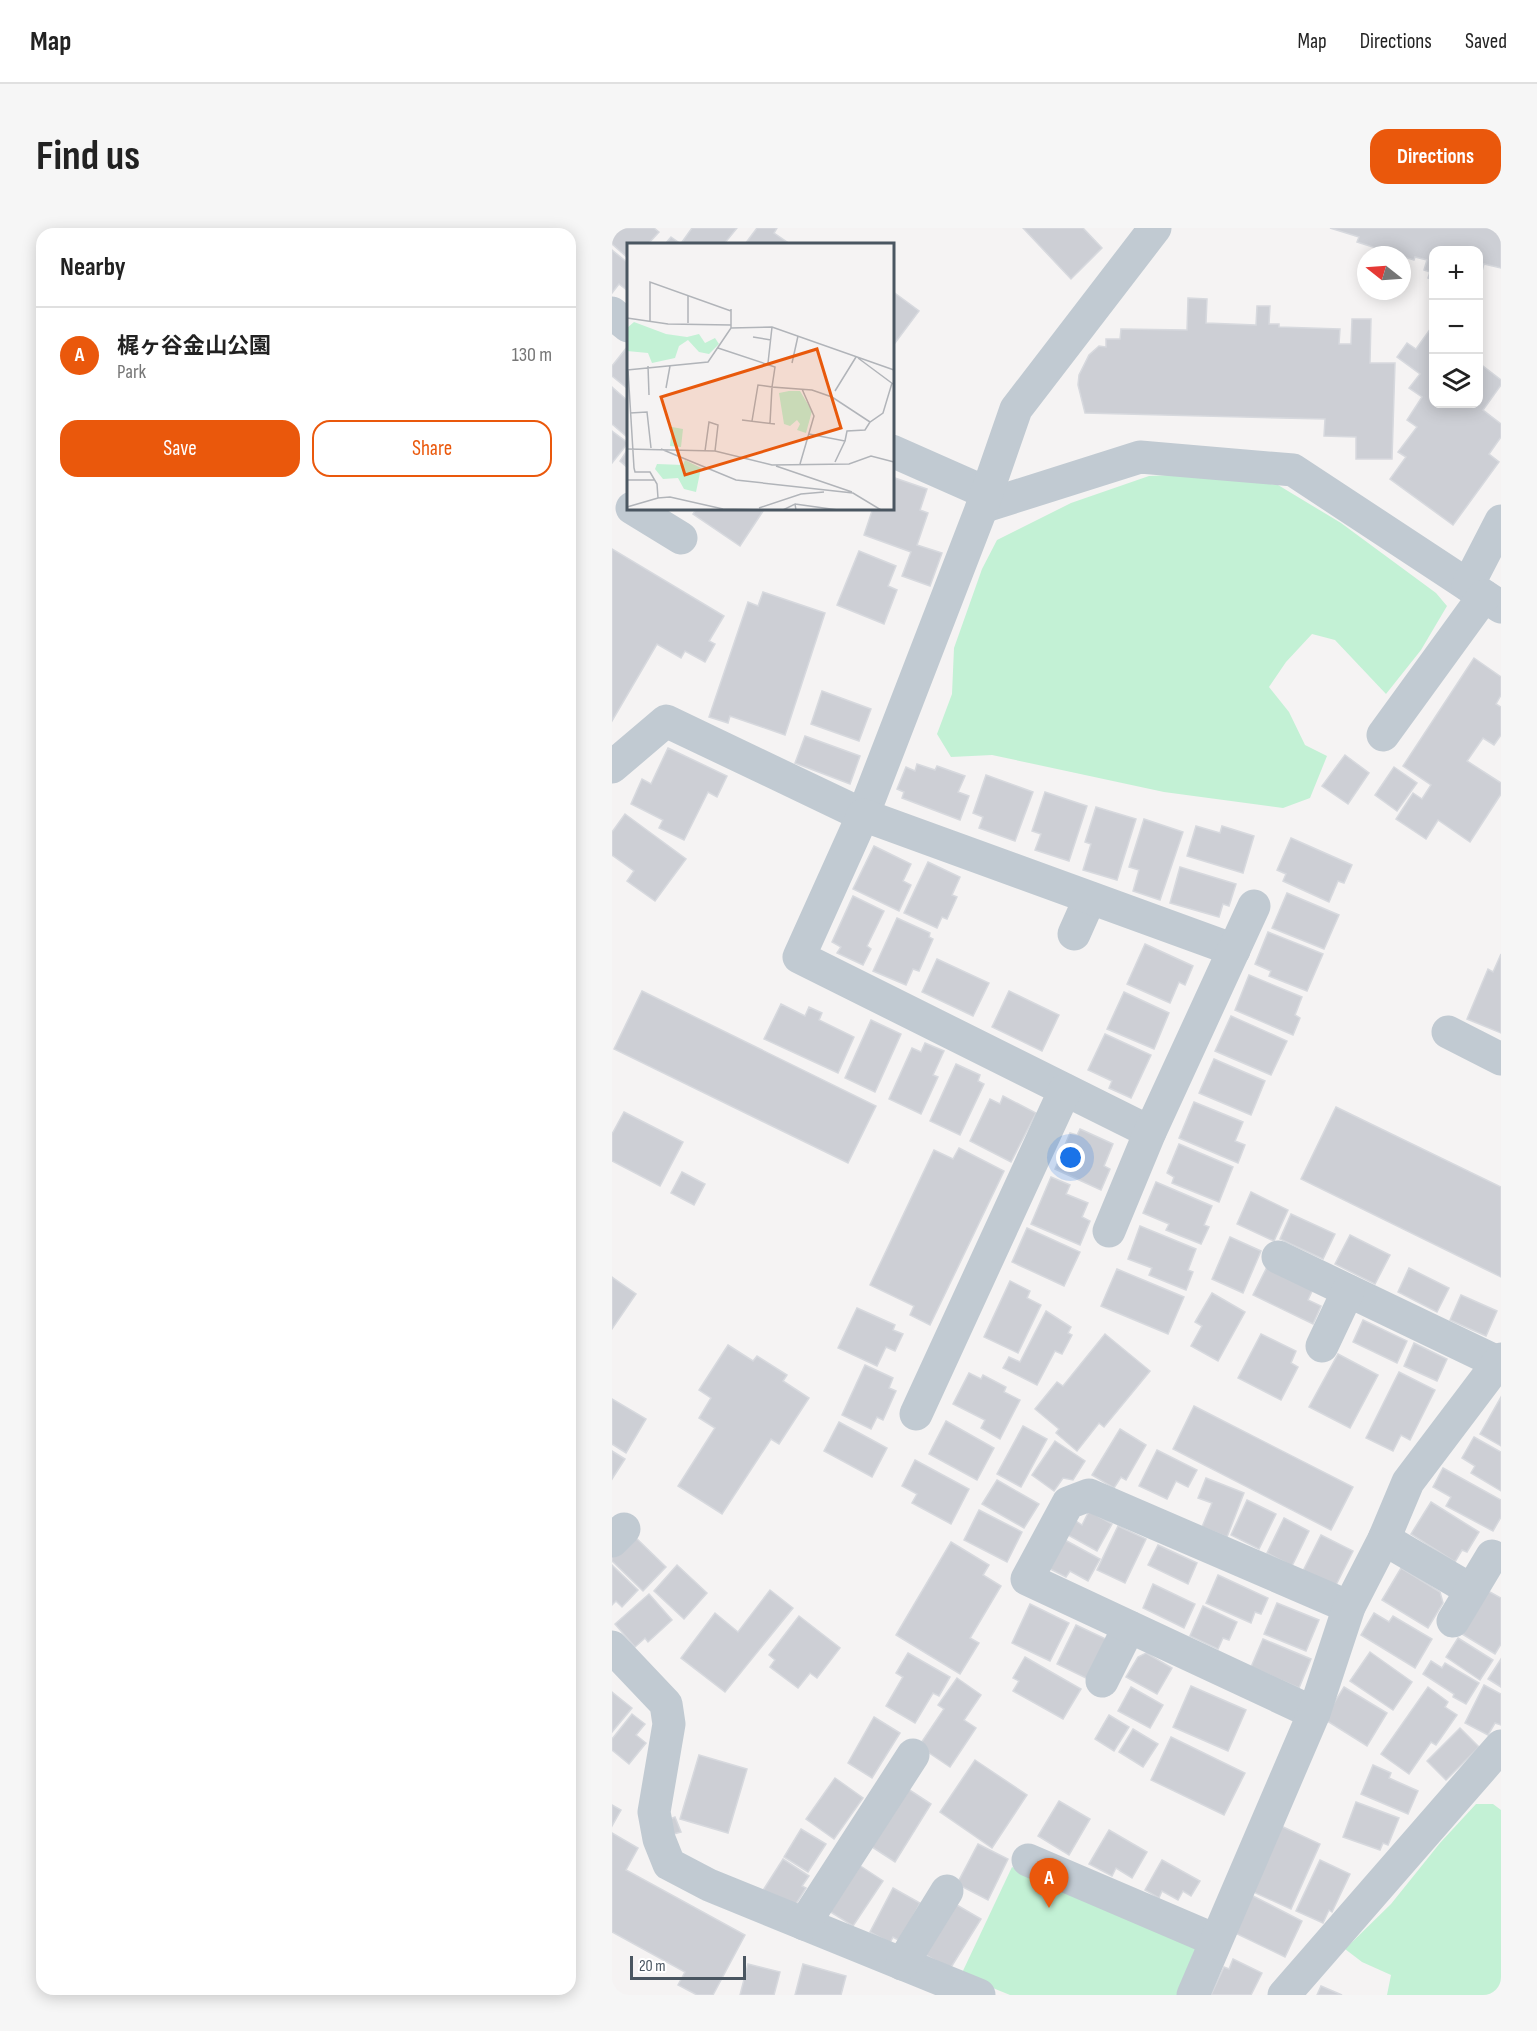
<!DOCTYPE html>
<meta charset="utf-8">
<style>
body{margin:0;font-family:"Sofia Sans Condensed","Noto Sans JP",sans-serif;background:#f6f6f6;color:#222}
.controls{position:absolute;right:18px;top:18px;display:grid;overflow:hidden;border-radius:12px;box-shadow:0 3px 15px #0003}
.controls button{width:54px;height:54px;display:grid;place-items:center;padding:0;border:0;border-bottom:2px solid #e0e0e0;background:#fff;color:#222;font:30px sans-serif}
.compass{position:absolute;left:745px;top:18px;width:54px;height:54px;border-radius:50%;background:#fff;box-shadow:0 3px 15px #0003;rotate:287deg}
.scale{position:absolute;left:18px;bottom:15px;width:116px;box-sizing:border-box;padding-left:6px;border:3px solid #4a5661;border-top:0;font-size:16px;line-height:21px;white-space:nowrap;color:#4a5661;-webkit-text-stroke:4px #fff;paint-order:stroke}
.you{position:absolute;left:459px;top:930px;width:21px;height:21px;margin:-15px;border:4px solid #fff;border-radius:50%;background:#1a73e8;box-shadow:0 0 0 9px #1a73e833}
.badge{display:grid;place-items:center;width:39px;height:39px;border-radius:50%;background:#ea580c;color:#fff;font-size:20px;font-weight:700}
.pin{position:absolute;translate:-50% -50px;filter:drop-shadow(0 2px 3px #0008)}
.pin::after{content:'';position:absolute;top:32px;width:21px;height:18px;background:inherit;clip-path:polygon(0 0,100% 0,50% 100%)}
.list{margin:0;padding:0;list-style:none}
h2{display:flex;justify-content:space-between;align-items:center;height:78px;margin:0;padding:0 24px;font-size:26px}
h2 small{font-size:20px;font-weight:400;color:#767676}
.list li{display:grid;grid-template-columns:39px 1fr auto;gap:18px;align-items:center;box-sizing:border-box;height:96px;padding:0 24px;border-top:2px solid #e0e0e0}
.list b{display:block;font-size:22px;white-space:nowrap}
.list p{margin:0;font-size:20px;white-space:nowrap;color:#767676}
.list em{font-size:20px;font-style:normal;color:#767676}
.actions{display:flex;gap:12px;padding:18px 24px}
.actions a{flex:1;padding:14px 0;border:2px solid #ea580c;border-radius:18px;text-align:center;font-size:21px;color:#ea580c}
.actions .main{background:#ea580c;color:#fff}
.icon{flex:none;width:33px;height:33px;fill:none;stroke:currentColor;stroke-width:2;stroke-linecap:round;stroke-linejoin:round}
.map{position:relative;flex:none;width:889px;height:1767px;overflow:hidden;border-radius:18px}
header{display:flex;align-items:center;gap:36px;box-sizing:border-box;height:84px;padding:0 30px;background:#fff;border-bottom:2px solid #e0e0e0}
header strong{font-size:28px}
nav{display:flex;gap:33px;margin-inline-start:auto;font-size:21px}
.intro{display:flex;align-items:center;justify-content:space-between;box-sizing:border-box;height:144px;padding:0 36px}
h1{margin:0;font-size:42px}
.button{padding:15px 27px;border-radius:18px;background:#ea580c;color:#fff;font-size:21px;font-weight:700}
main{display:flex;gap:36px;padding:0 36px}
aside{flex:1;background:#fff;border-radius:18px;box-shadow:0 3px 15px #0003}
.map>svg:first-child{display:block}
.green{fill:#c3f1d5}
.building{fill:#cdcfd5;stroke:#d7d9de;stroke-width:1.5}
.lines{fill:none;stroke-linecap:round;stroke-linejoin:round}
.minor{stroke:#c1cad2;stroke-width:33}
.inset-road{fill:none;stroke:#b1b4b9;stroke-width:1.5}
.view{fill:#e8590c;fill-opacity:0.15;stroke:#e8590c;stroke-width:3}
.inset-edge{fill:none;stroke:#4a5661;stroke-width:3}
</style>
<header>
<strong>Map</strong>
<nav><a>Map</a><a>Directions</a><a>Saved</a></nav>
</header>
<div class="intro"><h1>Find us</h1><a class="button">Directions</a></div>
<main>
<aside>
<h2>Nearby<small></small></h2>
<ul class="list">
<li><span class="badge">A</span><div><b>梶ヶ谷金山公園</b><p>Park</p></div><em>130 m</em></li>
</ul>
<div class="actions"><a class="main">Save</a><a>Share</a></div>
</aside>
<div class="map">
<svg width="889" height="1767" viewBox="0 0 889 1767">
<rect width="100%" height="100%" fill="#f5f3f3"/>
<!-- green -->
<g class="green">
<polygon points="583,246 666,257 729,295 824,365 835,378 809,422 774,466 723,412 700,406 674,434 657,459 677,484 693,517 715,528 698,570 671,580 552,564 380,527 339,529 325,506 340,466 342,420 370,341 385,312 459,275 537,248"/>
<polygon points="864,1576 881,1576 889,1582 889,1767 775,1767 779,1747 750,1734 733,1721 779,1676 828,1615"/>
<polygon points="400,1639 587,1721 567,1767 398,1767 349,1747"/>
</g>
<!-- building -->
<g class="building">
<polygon points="0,0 42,0 47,4 36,16 16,16 16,30 0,16"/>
<polygon points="80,0 125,0 112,16 74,16 70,14"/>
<polygon points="145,0 165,0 162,5 178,16 133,16"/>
<polygon points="411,0 471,0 490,20 459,51"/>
<polygon points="718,0 889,0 889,40 872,36 867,54 867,22 822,22 822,52 816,50 818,44 812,42 815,32 803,29 802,32 745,14 747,9"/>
<polygon points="59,9 69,16 53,16"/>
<polygon points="0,22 16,35 16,63 7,56 0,65"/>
<polygon points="280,63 307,83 280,119"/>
<polygon points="576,70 595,71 594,95 644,97 645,78 658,78 657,96 667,96 667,99 728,101 727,116 739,116 740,91 759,91 758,135 783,135 780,231 744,231 744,209 712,208 713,191 473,185 466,157 467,147 477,127 487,118 494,119 494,111 508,111 509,101 575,102"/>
<polygon points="819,100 822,102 822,176 867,176 867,135 889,152 889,157 871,182 889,196 889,209 877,226 887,234 841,297 778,251 794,229 786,224 805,199 795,192 810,169 797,160 808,146 785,129 795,115 804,121"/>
<polygon points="16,118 16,161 0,148 0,138"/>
<polygon points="0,159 16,173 15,209 0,196"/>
<polygon points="0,203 16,215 0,235"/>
<polygon points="16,221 16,240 8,233"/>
<polygon points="280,249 315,261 308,282 316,285 305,317 330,325 318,358 290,348 299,324 252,307 261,280 280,280"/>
<polygon points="85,280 153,280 128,318 81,286"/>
<polygon points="0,321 112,388 97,413 103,416 93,434 73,423 69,430 45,416 0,493"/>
<polygon points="247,323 284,338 276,358 285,362 272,396 225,377"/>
<polygon points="151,364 213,385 173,507 118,488 116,495 97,489 136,374 146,378"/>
<polygon points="862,430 889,449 889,467 884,476 889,479 889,507 882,517 871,510 855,533 889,555 889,566 858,614 826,592 814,611 784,591 801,565 810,571 819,557 791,538"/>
<polygon points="210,463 259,481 247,513 199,496"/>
<polygon points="193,508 248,528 238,556 183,535"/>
<polygon points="56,520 115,548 105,569 96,564 72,612 47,600 51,592 19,576 30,551 39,556"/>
<polygon points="733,527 757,545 736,576 710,558"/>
<polygon points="305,536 323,542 325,538 353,548 346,564 357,568 348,592 290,570 292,564 285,561 294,539 303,543"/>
<polygon points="782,539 805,555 785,583 763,567"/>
<polygon points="374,547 421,564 403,613 367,600 371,589 361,585"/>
<polygon points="433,564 475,578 457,633 423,622 429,606 420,603"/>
<polygon points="484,579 524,591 505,652 471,642 479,616 473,614"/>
<polygon points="13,586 74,631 43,673 15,653 22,643 0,627 0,604"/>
<polygon points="532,591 571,604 548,672 521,663 527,642 517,639"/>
<polygon points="584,598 608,605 610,598 642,608 631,645 575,628"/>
<polygon points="679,610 740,637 732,655 726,653 717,674 671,653 674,646 665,642"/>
<polygon points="262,618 299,636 291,653 299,657 287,683 241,661"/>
<polygon points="316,634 348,649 340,667 345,669 335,691 330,689 325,700 292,685"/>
<polygon points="568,639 624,656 617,678 611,676 607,689 558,675"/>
<polygon points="675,665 727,687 712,721 660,700"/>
<polygon points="241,668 272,683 255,718 259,721 251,737 225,725 229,719 220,714"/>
<polygon points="285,690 318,705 317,709 321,711 307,743 301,741 294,757 261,743"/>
<polygon points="656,704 711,726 695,763 657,748 659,743 643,736"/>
<polygon points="533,716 581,738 573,757 567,754 558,775 515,756"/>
<polygon points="889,726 889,805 855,791 876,741 881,744"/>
<polygon points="325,731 377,755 361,788 310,764"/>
<polygon points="637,747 690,769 683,787 688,790 681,807 623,782"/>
<polygon points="30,763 264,878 236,935 2,821"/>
<polygon points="397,763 447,787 430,823 380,799"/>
<polygon points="512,764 557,785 542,821 495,801"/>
<polygon points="169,776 193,788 197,779 210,785 207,792 242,809 226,845 152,811"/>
<polygon points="619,788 675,813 659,847 603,823"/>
<polygon points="259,792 289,806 263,864 233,850"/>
<polygon points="493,806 539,827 519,870 497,860 500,853 476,842"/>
<polygon points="313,815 332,823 321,847 326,849 309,886 277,871 300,820 309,824"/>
<polygon points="602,831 653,853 639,887 587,865"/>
<polygon points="344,836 368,847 366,853 372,856 348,907 318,893"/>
<polygon points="391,868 424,885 399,934 358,913 378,871 388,876"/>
<polygon points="582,874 631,894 623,913 633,917 626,935 567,910"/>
<polygon points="724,879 889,959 889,1049 689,951"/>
<polygon points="12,884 71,914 48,958 0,933 0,906"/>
<polygon points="468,901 501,916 492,938 498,941 489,962 443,941 458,905 465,907"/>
<polygon points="567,916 621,939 607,974 560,955 562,949 555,945"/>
<polygon points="347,920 392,943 318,1097 298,1087 302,1078 258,1057 322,922 341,931"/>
<polygon points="70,944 93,956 82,977 59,965"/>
<polygon points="439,949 458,957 454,966 476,975 470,989 478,993 468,1017 419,996"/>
<polygon points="544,954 600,978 592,997 597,999 589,1016 554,1002 557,996 531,985"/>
<polygon points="639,964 676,982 662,1013 625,996"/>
<polygon points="679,986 723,1006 711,1031 668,1011"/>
<polygon points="528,998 584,1021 576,1042 581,1044 574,1062 537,1047 540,1040 516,1031"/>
<polygon points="415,1000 468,1024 452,1058 400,1034"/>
<polygon points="738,1007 778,1027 763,1056 723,1036"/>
<polygon points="618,1009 649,1023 631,1065 600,1051"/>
<polygon points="655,1039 701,1061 696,1072 709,1078 701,1096 641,1067"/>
<polygon points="797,1040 837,1060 825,1084 786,1064"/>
<polygon points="505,1041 572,1069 556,1106 489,1078"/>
<polygon points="0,1049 24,1066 0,1101"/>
<polygon points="398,1053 418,1063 415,1070 429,1077 406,1125 372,1109"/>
<polygon points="600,1065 633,1084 606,1133 579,1118 590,1098 583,1094"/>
<polygon points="849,1067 885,1083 874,1108 838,1092"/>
<polygon points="245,1080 283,1097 281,1102 291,1106 283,1123 274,1119 265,1138 226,1120"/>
<polygon points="434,1083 459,1099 456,1105 460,1107 450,1126 443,1123 425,1157 391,1140 397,1129 408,1134"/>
<polygon points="751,1092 795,1113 785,1135 741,1114"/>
<polygon points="493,1106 538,1143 492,1199 487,1195 465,1223 444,1205 447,1201 423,1181 445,1154 451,1158"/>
<polygon points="649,1106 684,1123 679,1135 686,1139 669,1172 626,1150"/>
<polygon points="802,1115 835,1131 825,1153 792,1138"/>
<polygon points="116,1117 141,1133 145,1128 175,1147 171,1153 197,1170 167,1216 159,1211 110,1286 66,1258 103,1200 87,1190 99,1170 87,1162"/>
<polygon points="726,1126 766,1147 738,1200 697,1179"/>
<polygon points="253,1137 281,1150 277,1160 284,1163 271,1192 265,1189 259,1201 230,1187"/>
<polygon points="787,1144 823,1162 798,1212 789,1207 781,1223 754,1210"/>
<polygon points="357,1145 369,1151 371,1147 394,1159 392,1164 408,1172 388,1211 369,1200 373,1192 341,1176"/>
<polygon points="889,1169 889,1218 868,1206"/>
<polygon points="0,1171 34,1191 14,1225 0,1216"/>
<polygon points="582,1178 741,1259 719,1302 561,1221"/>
<polygon points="334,1193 382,1220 365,1252 317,1226"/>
<polygon points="227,1194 275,1220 260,1249 212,1223"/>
<polygon points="411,1198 435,1211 409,1259 385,1246"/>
<polygon points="508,1201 534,1217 514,1252 509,1249 502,1260 480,1247"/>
<polygon points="862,1209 889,1224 889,1263 859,1245 863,1238 850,1230"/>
<polygon points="443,1213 473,1233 461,1252 451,1250 442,1263 420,1247"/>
<polygon points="545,1222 585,1242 576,1259 564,1253 555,1271 527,1258"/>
<polygon points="0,1223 13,1231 0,1251"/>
<polygon points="303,1232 357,1261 339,1296 300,1275 305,1266 290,1258"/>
<polygon points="831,1240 889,1272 889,1289 881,1303 834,1278 839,1269 821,1259"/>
<polygon points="594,1250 632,1265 615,1309 590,1299 600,1275 586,1270"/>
<polygon points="385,1252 427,1276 412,1300 370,1276"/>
<polygon points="635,1272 664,1286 647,1321 619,1307"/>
<polygon points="819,1274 867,1304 855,1324 850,1322 843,1334 799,1306"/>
<polygon points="367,1282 410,1304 395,1334 352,1312"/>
<polygon points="477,1283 500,1296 485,1323 456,1307 464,1293 470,1297"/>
<polygon points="672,1290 697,1303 680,1338 655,1325"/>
<polygon points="506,1298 534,1311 513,1355 485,1342"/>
<polygon points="21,1307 54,1339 31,1363 0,1333 0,1329"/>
<polygon points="709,1307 741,1323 723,1359 691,1343"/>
<polygon points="453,1312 488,1331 476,1353 458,1343 454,1349 438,1341"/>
<polygon points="339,1314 377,1337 371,1347 389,1358 358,1410 367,1415 348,1446 284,1407"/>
<polygon points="546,1317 585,1335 576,1356 536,1337"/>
<polygon points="0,1337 26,1362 10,1379 4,1373 0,1377"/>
<polygon points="65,1337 95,1365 72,1391 42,1363"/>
<polygon points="789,1340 828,1364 831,1375 816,1400 770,1372"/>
<polygon points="606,1347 656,1370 649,1386 643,1384 639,1395 594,1375"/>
<polygon points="541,1356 583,1376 572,1400 531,1380"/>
<polygon points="158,1362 181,1380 113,1464 69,1430 103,1385 126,1404"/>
<polygon points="876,1363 889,1370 889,1416 883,1426 850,1406"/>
<polygon points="37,1366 60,1392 36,1414 33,1410 23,1419 3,1396"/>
<polygon points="665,1375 707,1392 694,1423 652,1406"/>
<polygon points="418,1376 457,1395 438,1433 400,1415"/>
<polygon points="591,1378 625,1394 617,1412 611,1410 606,1421 578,1408"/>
<polygon points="762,1385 777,1394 781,1388 820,1411 803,1440 749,1407"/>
<polygon points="187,1388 228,1420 205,1450 198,1445 186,1460 158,1439 163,1432 157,1427"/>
<polygon points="464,1397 496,1412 476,1451 445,1436"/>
<polygon points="846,1410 881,1432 868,1452 834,1429"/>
<polygon points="651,1411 699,1431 687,1460 639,1439"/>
<polygon points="758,1424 800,1454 781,1482 738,1453"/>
<polygon points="296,1425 338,1449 327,1468 321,1465 303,1495 274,1478 291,1449 284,1445"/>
<polygon points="534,1425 560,1440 545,1466 514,1449 526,1429"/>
<polygon points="413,1429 469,1461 451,1491 401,1463 407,1453 401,1450"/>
<polygon points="889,1431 889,1459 876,1451"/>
<polygon points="819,1433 830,1440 833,1435 867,1455 854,1476 841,1469 842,1466 811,1446"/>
<polygon points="345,1450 369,1467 352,1492 364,1500 338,1539 307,1518 332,1481 326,1477"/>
<polygon points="872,1457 889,1466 889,1497 883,1495 876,1507 853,1495"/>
<polygon points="579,1458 634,1482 616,1523 561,1499"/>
<polygon points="519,1459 551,1477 538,1500 506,1483"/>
<polygon points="732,1459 775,1485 755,1518 712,1491"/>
<polygon points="816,1459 836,1474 833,1479 845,1487 824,1517 819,1514 797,1546 769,1526"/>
<polygon points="0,1464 20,1480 0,1504"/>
<polygon points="20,1486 33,1496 24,1507 34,1515 17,1536 0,1522 0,1511"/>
<polygon points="497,1487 517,1499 502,1523 483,1511"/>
<polygon points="262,1489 288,1505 260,1550 236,1535"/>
<polygon points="848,1500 867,1519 834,1552 815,1533"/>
<polygon points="521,1501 546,1516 531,1539 507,1524"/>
<polygon points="559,1509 633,1545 612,1587 539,1552"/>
<polygon points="87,1527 135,1541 116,1605 68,1591"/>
<polygon points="363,1532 415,1567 380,1620 328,1584"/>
<polygon points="761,1537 779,1545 777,1550 806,1563 796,1586 749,1566"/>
<polygon points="223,1550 251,1570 222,1611 194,1591"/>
<polygon points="296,1561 319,1576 283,1634 260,1619"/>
<polygon points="447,1573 478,1591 457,1627 426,1608"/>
<polygon points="744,1574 787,1590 776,1617 771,1615 768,1622 731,1609"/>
<polygon points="0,1577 9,1582 0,1598"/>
<polygon points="63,1589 69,1604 58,1607 53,1593"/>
<polygon points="669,1598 708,1616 679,1681 639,1663"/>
<polygon points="189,1601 214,1616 196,1644 172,1629"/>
<polygon points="497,1602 535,1624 520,1650 504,1640 500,1648 477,1636"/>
<polygon points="0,1605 26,1620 14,1642 133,1707 101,1767 85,1767 66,1757 73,1744 0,1704"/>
<polygon points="366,1616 396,1631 376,1672 345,1656"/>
<polygon points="171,1631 197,1648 190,1658 194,1660 182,1679 150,1664"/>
<polygon points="550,1632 588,1653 579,1668 571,1663 566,1672 550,1663 547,1670 533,1662"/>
<polygon points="708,1632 738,1646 720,1684 717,1682 711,1695 684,1683"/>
<polygon points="247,1637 271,1653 241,1698 217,1683"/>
<polygon points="281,1660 308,1675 288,1713 281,1709 278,1715 258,1704"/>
<polygon points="639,1667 690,1693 673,1729 621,1704"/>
<polygon points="343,1676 369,1691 338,1741 312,1726"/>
<polygon points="621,1731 650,1745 639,1767 599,1767 612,1739 617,1741"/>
<polygon points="136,1736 168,1744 162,1767 128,1767"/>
<polygon points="191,1736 234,1748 229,1767 183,1767"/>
<polygon points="709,1758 730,1767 705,1767"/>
</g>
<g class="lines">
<!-- minor -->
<g class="minor">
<polyline points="0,85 16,98"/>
<polyline points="280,223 375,265"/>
<polyline points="370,279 528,229 681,242 889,379"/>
<polyline points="20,280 69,310"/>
<polyline points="856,357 889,293"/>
<polyline points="771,507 872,368"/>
<polyline points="0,539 54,493 251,587 370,279 404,181 543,0"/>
<polyline points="462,706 478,670"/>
<polyline points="836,804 889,831"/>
<polyline points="538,904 187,729 251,587 622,722"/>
<polyline points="497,1003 538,904 642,678"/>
<polyline points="666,1029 885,1134"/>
<polyline points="710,1118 736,1063"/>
<polyline points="304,1186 453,862"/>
<polyline points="772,1311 859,1362"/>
<polyline points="0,1313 12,1301"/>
<polyline points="841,1393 880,1328"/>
<polyline points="0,1419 54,1476 57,1496 42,1584 47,1611 57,1636 97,1657 367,1767"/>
<polyline points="490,1453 517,1399"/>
<polyline points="702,1485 415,1351 456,1275 477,1267 737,1379"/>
<polyline points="416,1632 603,1712"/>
<polyline points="192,1696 301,1527"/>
<polyline points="290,1736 335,1663"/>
<polyline points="581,1767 702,1485 737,1379 772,1311 796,1254 889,1131"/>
<polyline points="672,1767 889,1518"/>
</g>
</g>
<!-- overview -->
<g transform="translate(15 15)">
<rect width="267" height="267" fill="#f5f3f3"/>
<path d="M 7,79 L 39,91 L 60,94 L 72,91 L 78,100 L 88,95 L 92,101 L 82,111 L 72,109 L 61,97 L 52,103 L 48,115 L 25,120 L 21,110 L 0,108 L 0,85 ZM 162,148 L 173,148 L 185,168 L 179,190 L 170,187 L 173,181 L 170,177 L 163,183 L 157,181 L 152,150 ZM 45,184 L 56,186 L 54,204 L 43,203 ZM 58,217 L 74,225 L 69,249 L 57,246 L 51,235 L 36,236 L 28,226 L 30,221 L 56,222 Z" fill="#c3f1d5"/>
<path class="inset-road" d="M 61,53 L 61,80M 104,66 L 104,85 L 145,84 L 267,127M 0,75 L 41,81 L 104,82M 23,79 L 23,39 L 104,68M 126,94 L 144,97M 91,105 L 148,124 L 145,144 L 185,147 L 205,154 L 243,179 L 256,170 L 265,140M 231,115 L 266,141M 141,120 L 145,84M 165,120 L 171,93M 21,123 L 22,152M 0,127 L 81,119 L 104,85M 1,127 L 7,225 L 8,229 L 23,229 L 30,241 L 31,255 L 43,254 L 96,266 L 137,267M 39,145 L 43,123M 208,148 L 229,114M 3,170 L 20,169 L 24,205M 115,177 L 148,181M 125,178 L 131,142 L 145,144 L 143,180M 182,191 L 218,198 L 208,219M 218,198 L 220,188 L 238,187 L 243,179M 0,206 L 88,208 L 145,222 L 222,221 L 244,213 L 267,219M 34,206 L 109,237 L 226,250 L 254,267M 78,208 L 82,179 L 91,182 L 88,208M 173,221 L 187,173 L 175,146M 149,223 L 225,249M 0,237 L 27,237M 168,261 L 211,267M 0,264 L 31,255M 132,265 L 174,251 L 197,249M 156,267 L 168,261 L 169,267"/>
<path class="view" d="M 190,106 L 214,185 L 58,232 L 34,154 Z"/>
<rect width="267" height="267" class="inset-edge"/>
</g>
</svg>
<div class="controls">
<button>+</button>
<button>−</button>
<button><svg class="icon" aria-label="layers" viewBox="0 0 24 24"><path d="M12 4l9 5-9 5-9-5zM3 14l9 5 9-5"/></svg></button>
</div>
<svg class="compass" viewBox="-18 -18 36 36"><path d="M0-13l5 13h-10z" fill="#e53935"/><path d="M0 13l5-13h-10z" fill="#767676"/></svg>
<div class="scale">20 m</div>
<div class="you"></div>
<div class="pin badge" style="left:437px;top:1680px">A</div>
</div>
</main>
